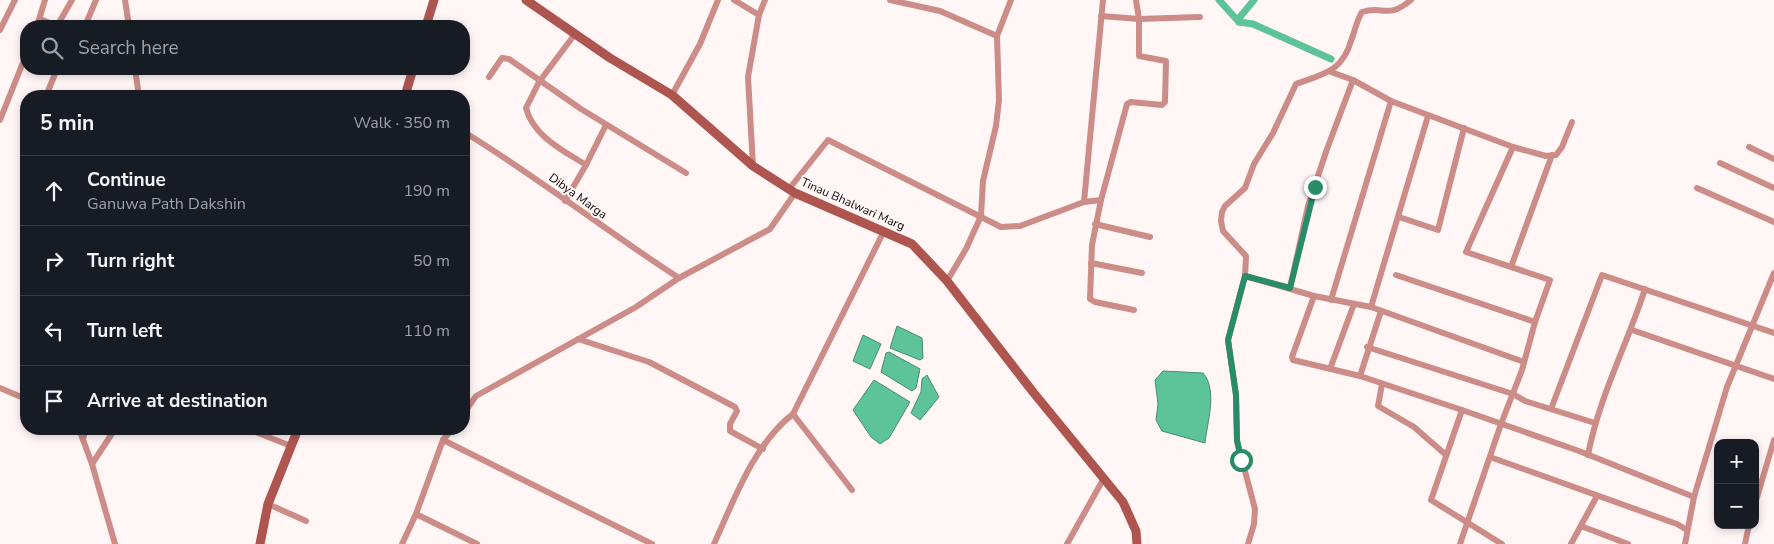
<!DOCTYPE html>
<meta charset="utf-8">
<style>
body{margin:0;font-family:"Nunito Sans",sans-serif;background:#242831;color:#f1f3f6}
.controls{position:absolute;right:15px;bottom:15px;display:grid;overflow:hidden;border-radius:10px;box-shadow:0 2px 8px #0003}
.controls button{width:45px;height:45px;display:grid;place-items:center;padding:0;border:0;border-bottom:1px solid #363941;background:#171b24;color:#f1f3f6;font:25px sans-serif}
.stop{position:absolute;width:15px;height:15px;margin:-11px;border:4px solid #278c67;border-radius:50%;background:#fff}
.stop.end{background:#278c67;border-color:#fff;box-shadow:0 1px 5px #0008}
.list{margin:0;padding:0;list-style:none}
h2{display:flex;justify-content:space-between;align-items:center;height:65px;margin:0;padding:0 20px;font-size:21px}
h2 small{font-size:16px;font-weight:400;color:#9ea1a6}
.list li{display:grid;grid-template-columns:32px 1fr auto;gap:15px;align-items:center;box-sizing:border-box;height:70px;padding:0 20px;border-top:1px solid #363941}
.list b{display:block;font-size:19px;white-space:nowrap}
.list p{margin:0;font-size:16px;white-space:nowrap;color:#9ea1a6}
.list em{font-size:16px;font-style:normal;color:#9ea1a6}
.icon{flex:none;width:28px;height:28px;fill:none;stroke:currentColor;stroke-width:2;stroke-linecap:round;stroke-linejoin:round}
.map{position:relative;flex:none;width:1774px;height:544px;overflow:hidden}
.search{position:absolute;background:#171b24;box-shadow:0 2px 8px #0003;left:20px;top:20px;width:450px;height:55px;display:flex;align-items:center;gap:12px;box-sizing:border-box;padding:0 18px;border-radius:20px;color:#9ea1a6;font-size:19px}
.panel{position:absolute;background:#171b24;box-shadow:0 2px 8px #0003;left:20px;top:90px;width:450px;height:345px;border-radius:20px}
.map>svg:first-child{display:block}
.water{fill:#5dc49a;stroke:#468c6e}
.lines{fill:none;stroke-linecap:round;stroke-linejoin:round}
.canal{stroke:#5dc49a;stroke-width:7}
.street{stroke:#cc8c87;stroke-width:6}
.secondary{stroke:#af5550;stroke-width:9}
.route{stroke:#278c67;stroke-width:6}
.labels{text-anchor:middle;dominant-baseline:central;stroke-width:4;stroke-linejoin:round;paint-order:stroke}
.street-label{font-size:12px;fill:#100909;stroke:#fff6f5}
</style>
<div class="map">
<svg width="1774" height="544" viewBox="0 0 1774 544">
<rect width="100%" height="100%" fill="#fff6f5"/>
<!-- water -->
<g class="water">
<polygon points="897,326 922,338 923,358 920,360 890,348"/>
<polygon points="863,335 881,344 870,369 853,361"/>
<polygon points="889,352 920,369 916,388 912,391 881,372 886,353"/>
<path d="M 1163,371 L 1203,373 C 1218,390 1207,423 1205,443 L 1162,431 L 1156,420 L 1158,404 L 1155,380 Z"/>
<polygon points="927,375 939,397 920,420 911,413 921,392 922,379"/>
<polygon points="874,380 910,402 889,438 880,444 871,437 853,410"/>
</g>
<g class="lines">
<!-- canal -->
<g class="canal">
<polyline points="1219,0 1239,22 1253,24 1331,59"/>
<polyline points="1239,22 1240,17 1254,0"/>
</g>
<!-- street -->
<g class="street">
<polyline points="125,0 129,26"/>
<polyline points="734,0 759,15"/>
<polyline points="890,0 940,11 997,36"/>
<polyline points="1101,16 1139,19 1200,17"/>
<polyline points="40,19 57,26"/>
<polyline points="37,26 45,0"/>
<polyline points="57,26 72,0"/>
<polyline points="85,26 96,0"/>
<polyline points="0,30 15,0"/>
<path d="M 575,34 L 539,82 L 526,108 C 533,136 564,151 586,165"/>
<polyline points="135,69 139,96"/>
<polyline points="1331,72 1353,80 1391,101 1513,147 1546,156 1556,155 1562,147 1572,122"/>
<polyline points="489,77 502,58 509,59 581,109 686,173"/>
<polyline points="672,95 700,44 718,0"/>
<polyline points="46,96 57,69"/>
<polyline points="0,120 26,55"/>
<polyline points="23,130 26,125"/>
<path d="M 464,132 C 538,177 606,231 679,278"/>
<polyline points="1749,147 1774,159"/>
<polyline points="1720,163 1774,188"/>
<polyline points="753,166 748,77 759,15 765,0"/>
<polyline points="1697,188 1774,222"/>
<polyline points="789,189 828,140 1001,227 1020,226 1084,202 1103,0"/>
<polyline points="1101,200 1127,104 1131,102 1162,105 1165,102 1166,61 1139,56 1139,19 1136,0"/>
<polyline points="565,201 586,165 606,125"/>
<polyline points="1084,202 1101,200 1092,245 1090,299 1095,302 1134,310"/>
<polyline points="1399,217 1438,230 1464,128"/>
<polyline points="1095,224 1150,237"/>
<polyline points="1091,263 1142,273"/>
<polyline points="1511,267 1552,155"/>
<polyline points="1396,275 1535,322"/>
<polyline points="1245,276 1314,296 1371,307 1524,362"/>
<polyline points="947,281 966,249 981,216 983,181 996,126 999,100 997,36 1011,0"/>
<polyline points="1290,288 1308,206 1327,149 1353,80"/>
<polyline points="1314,296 1292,357 1293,360 1360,376 1462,410 1579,451 1694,497"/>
<polyline points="1331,300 1391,101"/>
<polyline points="1371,307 1428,116"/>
<polyline points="1632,330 1774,379"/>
<polyline points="578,339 649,362 735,407 737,411 730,424 730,431 763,449"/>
<polyline points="1367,347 1513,394 1525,401 1595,423"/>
<polyline points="1330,369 1354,304"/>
<polyline points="1360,376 1381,311"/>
<polyline points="1382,384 1378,406 1414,427 1446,455"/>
<polyline points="0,388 26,399"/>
<polyline points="1551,409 1602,275 1774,333"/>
<polyline points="1462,410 1431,500 1502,544"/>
<polyline points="464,413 476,396 636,307 679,278 770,229 795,193"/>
<polyline points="793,414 852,490"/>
<polyline points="79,429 92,464 115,544"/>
<polyline points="248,429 291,446"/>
<polyline points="83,439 86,429"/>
<polyline points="443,440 652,544"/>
<path d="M 1588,455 C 1599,397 1627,345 1645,289"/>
<polyline points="1490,457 1677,524 1687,530"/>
<polyline points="92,464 115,429"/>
<polyline points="268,504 306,521"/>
<polyline points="1755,504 1774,440"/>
<polyline points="416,514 477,544"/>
<polyline points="1581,526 1628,544"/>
<polyline points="402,544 416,514 443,440 452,429"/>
<path d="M 714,544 C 734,500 754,444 793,414 L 884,231"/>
<polyline points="1067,544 1104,478"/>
<path d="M 1248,544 L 1254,524 L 1255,509 L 1237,441 L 1236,395 L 1228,340 L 1245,276 L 1246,256 L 1223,231 L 1221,221 L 1222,212 L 1225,206 L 1245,188 L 1254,164 L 1273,133 L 1296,84 C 1323,74 1342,72 1351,41 C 1355,31 1356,22 1362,12 C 1384,5 1387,20 1411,0"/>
<polyline points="1460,544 1501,424 1522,370 1535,322 1550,280 1466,252 1513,147"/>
<polyline points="1571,544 1597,496"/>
<polyline points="1685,544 1694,497 1727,387 1774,273"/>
<polyline points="1745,544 1749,525"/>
</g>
<!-- secondary -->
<g class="secondary">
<polyline points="526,0 610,58 672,95 753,166 795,193 912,244 947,281 1033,392 1123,502 1136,531 1137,544"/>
<polyline points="426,26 434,0"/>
<polyline points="405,96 413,69"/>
<polyline points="260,544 268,504 298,429"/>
</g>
</g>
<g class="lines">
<!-- route -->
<polyline class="route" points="1241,460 1237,440 1236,395 1228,340 1245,276 1290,288 1315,187"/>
</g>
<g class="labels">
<!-- street labels -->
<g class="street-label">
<text transform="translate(578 196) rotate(36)">Dibya Marga</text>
<text transform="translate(853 204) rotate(24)">Tinau Bhalwari Marg</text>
</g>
</g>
</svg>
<div class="controls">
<button>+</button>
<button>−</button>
</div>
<div class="stop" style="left:1241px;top:460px"></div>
<div class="stop end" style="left:1315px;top:187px"></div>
<div class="search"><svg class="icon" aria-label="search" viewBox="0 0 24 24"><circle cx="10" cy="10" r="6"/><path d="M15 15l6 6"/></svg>Search here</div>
<section class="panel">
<h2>5 min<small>Walk · 350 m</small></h2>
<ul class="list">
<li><svg class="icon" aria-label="ahead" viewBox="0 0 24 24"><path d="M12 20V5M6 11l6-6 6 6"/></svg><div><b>Continue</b><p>Ganuwa Path Dakshin</p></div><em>190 m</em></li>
<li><svg class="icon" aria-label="right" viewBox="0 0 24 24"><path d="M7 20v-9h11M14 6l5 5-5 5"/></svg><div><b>Turn right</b></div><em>50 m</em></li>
<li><svg class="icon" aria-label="left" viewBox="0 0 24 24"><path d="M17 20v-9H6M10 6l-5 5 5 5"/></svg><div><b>Turn left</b></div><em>110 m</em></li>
<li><svg class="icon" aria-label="arrive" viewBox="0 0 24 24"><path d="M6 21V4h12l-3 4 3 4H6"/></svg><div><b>Arrive at destination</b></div></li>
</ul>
</section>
</div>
